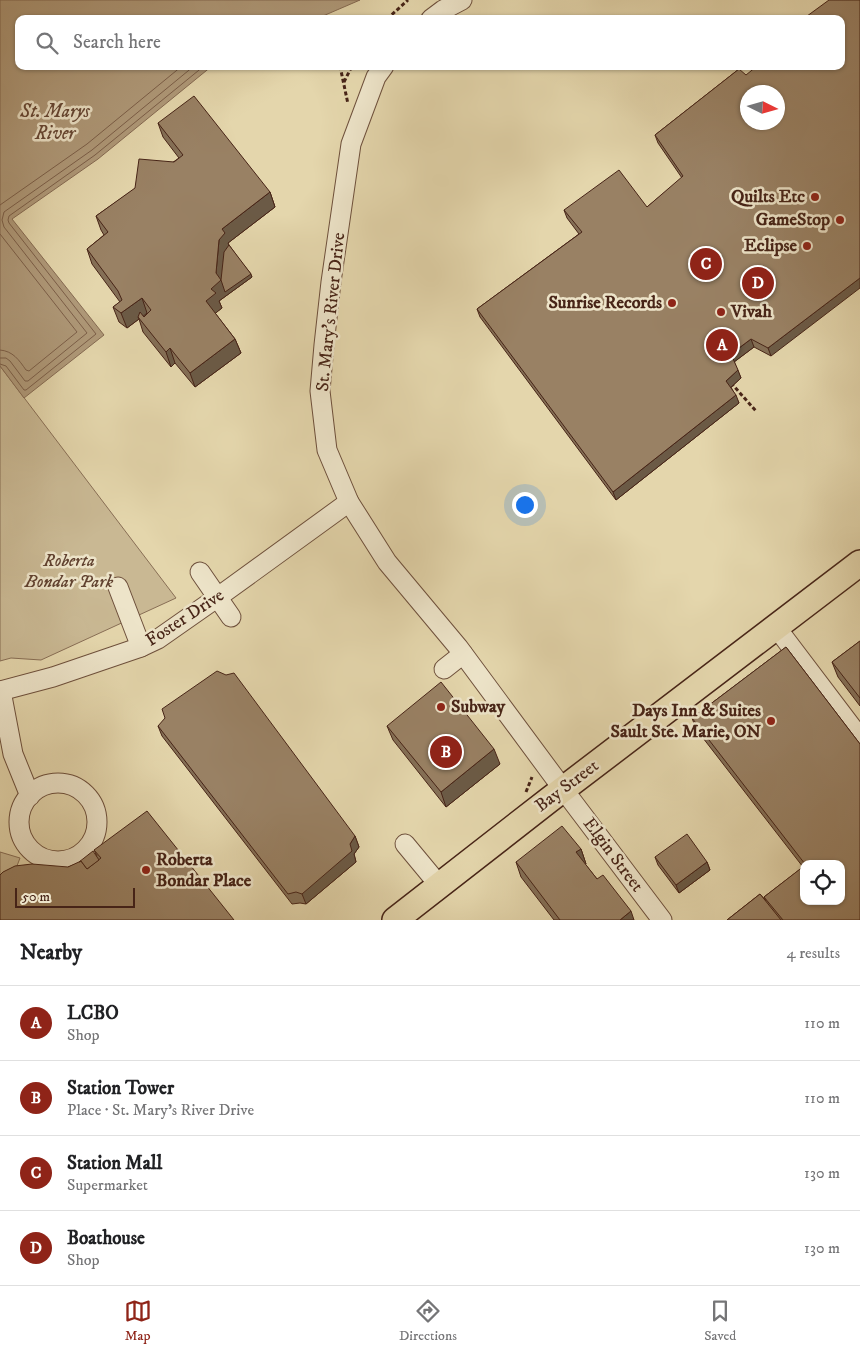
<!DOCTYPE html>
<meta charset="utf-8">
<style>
body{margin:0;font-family:"IM FELL DW Pica",serif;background:#f6f6f6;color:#202124}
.controls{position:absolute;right:15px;bottom:15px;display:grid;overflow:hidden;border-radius:10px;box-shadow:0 1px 4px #0004}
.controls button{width:45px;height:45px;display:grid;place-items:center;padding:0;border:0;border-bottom:1px solid #e0e0e0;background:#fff;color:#202124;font:25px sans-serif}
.compass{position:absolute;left:740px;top:85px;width:45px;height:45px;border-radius:50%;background:#fff;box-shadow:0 1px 4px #0004;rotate:95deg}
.scale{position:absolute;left:15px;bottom:12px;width:120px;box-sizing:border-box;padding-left:5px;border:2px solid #472417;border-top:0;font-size:14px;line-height:18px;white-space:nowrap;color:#472417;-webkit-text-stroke:4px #ede4c9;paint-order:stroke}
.you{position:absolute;left:524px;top:504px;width:18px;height:18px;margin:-12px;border:4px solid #fff;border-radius:50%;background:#1a73e8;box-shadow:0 0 0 8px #1a73e833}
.badge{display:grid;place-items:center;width:32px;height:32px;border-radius:50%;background:#8f2418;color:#fff;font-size:16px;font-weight:700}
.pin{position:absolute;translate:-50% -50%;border:2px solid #fff;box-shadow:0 1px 5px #0006}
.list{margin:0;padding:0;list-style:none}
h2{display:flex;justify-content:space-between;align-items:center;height:65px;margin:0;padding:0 20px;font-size:21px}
h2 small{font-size:16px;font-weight:400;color:#757577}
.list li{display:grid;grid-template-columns:32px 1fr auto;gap:15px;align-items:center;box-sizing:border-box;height:75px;padding:0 20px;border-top:1px solid #e0e0e0}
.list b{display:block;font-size:19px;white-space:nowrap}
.list p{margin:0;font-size:16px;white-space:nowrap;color:#757577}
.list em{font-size:16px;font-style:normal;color:#757577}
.icon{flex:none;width:28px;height:28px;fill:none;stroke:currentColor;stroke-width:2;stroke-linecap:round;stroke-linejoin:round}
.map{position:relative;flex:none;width:860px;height:920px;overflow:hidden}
.search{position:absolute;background:#fff;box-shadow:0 1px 4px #0004;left:15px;right:15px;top:15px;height:55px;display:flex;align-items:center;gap:12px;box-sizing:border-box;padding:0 18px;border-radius:10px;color:#757577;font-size:19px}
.sheet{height:365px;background:#fff}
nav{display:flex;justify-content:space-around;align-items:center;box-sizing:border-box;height:70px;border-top:1px solid #e0e0e0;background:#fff;font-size:14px;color:#757577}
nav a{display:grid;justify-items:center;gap:2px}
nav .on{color:#8f2418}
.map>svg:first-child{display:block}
.green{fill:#c9b893;stroke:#886e55}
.water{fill:#af9979;stroke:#856a52}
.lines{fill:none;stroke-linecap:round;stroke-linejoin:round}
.shore{stroke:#7b5e48;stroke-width:1}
.minor-casing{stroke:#6e503c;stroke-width:21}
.major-casing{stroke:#472417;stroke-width:28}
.path{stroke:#472417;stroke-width:3;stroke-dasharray:4 2.5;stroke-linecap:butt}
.minor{stroke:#ede4c9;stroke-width:19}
.major{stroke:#e4d6ac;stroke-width:25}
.wall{fill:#846f56;stroke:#472417;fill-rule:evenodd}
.shaded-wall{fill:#6b5a46;stroke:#472417}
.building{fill:#998164;stroke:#472417;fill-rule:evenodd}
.poi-dot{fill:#8f2418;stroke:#ede4c9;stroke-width:2}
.labels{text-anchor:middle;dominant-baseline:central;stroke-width:5;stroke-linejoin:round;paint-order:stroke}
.poi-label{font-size:18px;font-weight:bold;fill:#472417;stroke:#ede4c9;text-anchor:end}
.street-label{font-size:18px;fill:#472417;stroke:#ede4c9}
.park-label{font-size:18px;font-style:italic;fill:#614230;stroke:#ede4c9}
.water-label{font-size:19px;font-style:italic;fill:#664734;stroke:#ede4c9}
</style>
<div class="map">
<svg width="860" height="920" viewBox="0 0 860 920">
<rect width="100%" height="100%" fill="#e4d6ac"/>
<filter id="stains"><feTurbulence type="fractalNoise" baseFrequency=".004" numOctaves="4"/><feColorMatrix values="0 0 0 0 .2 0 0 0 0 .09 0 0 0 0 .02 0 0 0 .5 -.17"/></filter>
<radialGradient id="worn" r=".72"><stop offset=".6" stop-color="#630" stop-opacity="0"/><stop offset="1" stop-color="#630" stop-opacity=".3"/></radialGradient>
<!-- green -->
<g class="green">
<polygon points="0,366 176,598 41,660 11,658 0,661"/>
<polygon points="0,852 20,858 12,879 0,892"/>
</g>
<!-- water -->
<polygon class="water" points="0,0 360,0 316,19 19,19 19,66 212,66 98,159 12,219 104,335 24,398 0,366"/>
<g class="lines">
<!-- shore -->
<g class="shore">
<polyline points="0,205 87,144 182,66"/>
<path d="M 0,234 L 77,332 L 29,371 L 26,370 C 19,360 13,351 0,350"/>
<polyline points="0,358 6,358 10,361 25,381 28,381 87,333 4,227 2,220 4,212 92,150 194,66"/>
<polyline points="0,364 6,366 24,390 26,390 96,334 9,223 8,220 9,216 95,155 204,66"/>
</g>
<defs>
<g id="minor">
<polyline points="431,19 443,10 462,0"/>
<polyline points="384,66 376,77 351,144 331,282 324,345 320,391 327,450 349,502 387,562 458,647 563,789 662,920"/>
<polyline points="200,572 231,617"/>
<polyline points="118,587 141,647"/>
<polyline points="776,627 860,738"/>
<polyline points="444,669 463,654"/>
<polyline points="0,691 53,677 141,647 158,639 218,597 349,502"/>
<polyline points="1,691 13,754 30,796"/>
<circle cx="58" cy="822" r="39"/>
<polyline points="405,844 439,885"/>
</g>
<polyline id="major" points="395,920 549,800 860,563"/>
</defs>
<!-- minor casing -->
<use href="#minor" class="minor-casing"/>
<!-- major casing -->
<use href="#major" class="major-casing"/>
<!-- path -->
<g class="path">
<polyline points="387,19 408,0"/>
<polyline points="340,66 348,104"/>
<polyline points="344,82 352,66"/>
<polyline points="731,383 756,411"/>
<polyline points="526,792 532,777"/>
</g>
<!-- minor -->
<use href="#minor" class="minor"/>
<!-- major -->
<use href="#major" class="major"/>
</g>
<!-- wall -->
<g class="wall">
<polygon points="739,69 771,356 754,347 734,362 741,378 731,387 739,403 616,500 480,317 477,309 579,234 567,218 564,210 647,207 682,178 658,143 655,135"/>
<polygon points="158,123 270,192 275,207 228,243 229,245 252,277 219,301 222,308 215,313 235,339 241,353 195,387 175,363 171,367 143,332 139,319 127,328 119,322 113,307 120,302 92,264 87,249 104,235 101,230 96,216 179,158 163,137"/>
<polygon points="860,641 860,706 838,677 832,662"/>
<path d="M 786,647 L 860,744 L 860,920 L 727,920 L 760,894 L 766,901 L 764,897 L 803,867 L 696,729 L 692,718 ZM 804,864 L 841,864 L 841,901 L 804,901 Z"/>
<polygon points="158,726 355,836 359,847 354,854 356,862 306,904 300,903 292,904 162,736"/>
<polygon points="387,726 500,764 446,807 393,740"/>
<polygon points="581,849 586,864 585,864 597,879 634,920 554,920 521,877 516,862"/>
<polygon points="94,850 234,920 68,867 97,856"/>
<polygon points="655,857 707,862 710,870 679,893 658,865"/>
</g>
<!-- shaded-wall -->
<g class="shaded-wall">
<polygon points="270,192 275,207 228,243 230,248 251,274 252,277 219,301 222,308 212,316 206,301 216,273 219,240 222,229"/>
<polygon points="860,278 860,288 771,356 768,348"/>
<polygon points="142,298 147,313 140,319 138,317 139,319 127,328 121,313"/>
<polygon points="235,339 241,353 195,387 190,373"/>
<polygon points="751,339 754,347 734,362 731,354"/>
<polygon points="170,348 175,363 171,367 166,352"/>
<polygon points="738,370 741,378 729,389 726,381"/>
<polygon points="736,395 739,403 616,500 613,492"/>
<polygon points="494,749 500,764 446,807 441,792"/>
<polygon points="355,836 359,847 354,854 356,862 306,904 302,894 350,844"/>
<polygon points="581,849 586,864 582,867 576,852"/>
<polygon points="707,862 710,870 679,893 676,885"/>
<polygon points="631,911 634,920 620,920"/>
</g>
<!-- building -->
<g class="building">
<path d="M 829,0 L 860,0 L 860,278 L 768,348 L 751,339 L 731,354 L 738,370 L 726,381 L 736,395 L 613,492 L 477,309 L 582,232 L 564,210 L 619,170 L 647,207 L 683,176 L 655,135 L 739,69 L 746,75 L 757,66 L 841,66 L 841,19 L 803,19 ZM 748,92 L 778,92 L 778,122 L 748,122 Z"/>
<polygon points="194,96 270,192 222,229 225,233 219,240 216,273 221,280 211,289 216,293 206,301 235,339 190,373 170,348 166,352 138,317 140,312 144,317 151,310 142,298 121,313 113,307 122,300 118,291 87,249 108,232 96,216 135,188 139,159 174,162 183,155 158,123"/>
<polygon points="229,245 251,274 225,292 221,280 224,252"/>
<polygon points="860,641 860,698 832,662"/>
<polygon points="786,647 860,744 860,920 783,920 764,897 804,866 804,901 841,901 841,864 805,864 692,718"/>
<polygon points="217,671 226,675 234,673 355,836 350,844 352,851 302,894 296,892 288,894 158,726 165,718 162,709"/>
<polygon points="441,682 494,749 441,792 387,726"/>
<polygon points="147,811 234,920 0,920 0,875 3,872 15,866 32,864 68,867 81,861 87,869 101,858 94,850"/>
<polygon points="562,826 581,849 576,852 597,879 603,875 631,911 620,920 560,920 516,862"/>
<polygon points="687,834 707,862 676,885 655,857"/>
<polygon points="93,851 99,860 87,869 81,861 79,862"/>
<polygon points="760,894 781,920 727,920"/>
</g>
<!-- markers -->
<g class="poi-dot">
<circle cx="815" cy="197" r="5"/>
<circle cx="840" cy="220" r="5"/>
<circle cx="807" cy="246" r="5"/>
<circle cx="672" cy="303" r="5"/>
<circle cx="721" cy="312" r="5"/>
<circle cx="441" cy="707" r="5"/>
<circle cx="771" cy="721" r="5"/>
<circle cx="146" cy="870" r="5"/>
</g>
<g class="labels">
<!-- poi labels -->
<g class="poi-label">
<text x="805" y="197">Quilts Etc</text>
<text x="830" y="220">GameStop</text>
<text x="797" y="246">Eclipse</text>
<text x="662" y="303">Sunrise Records</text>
<text x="731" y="312" text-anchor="start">Vivah</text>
<text x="451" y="707" text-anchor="start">Subway</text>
<text x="761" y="711">Days Inn &amp; Suites<tspan x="761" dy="21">Sault Ste. Marie, ON</tspan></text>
<text x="156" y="860" text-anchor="start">Roberta<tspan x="156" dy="21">Bondar Place</tspan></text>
</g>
<!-- street labels -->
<g class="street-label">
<text transform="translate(331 312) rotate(-84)">St. Mary's River Drive</text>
<text transform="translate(185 618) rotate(-33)">Foster Drive</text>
<text transform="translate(567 786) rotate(-37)">Bay Street</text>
<text transform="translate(613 855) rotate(53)">Elgin Street</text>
</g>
<!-- park labels -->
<g class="park-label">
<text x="69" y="561">Roberta<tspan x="69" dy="21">Bondar Park</tspan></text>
</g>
<!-- water labels -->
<g class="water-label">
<text x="55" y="111">St. Marys<tspan x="55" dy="22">River</tspan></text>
</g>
</g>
<rect width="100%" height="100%" filter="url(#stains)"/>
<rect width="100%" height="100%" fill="url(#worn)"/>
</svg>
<div class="controls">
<button><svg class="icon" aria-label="locate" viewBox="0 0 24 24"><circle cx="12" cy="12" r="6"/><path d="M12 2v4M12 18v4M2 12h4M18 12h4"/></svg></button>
</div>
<svg class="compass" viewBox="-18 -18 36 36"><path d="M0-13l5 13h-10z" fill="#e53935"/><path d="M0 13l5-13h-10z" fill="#757577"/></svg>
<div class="scale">50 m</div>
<div class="you"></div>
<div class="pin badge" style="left:722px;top:345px">A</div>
<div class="pin badge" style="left:446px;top:752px">B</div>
<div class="pin badge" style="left:706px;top:264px">C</div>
<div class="pin badge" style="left:758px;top:283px">D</div>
<div class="search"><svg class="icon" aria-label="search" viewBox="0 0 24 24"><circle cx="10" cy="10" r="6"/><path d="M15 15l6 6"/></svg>Search here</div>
</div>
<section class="sheet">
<h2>Nearby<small>4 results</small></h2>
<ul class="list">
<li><span class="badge">A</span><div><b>LCBO</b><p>Shop</p></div><em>110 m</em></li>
<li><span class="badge">B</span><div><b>Station Tower</b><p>Place · St. Mary's River Drive</p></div><em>110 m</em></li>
<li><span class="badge">C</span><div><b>Station Mall</b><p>Supermarket</p></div><em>130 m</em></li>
<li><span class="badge">D</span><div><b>Boathouse</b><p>Shop</p></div><em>130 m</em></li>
</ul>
</section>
<nav>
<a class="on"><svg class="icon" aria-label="map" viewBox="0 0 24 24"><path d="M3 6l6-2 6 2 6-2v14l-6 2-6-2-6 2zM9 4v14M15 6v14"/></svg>Map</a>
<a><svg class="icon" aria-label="directions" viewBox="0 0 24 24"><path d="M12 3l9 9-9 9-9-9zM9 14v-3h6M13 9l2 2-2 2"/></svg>Directions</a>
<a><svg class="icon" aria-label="saved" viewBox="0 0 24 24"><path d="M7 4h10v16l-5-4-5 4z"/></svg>Saved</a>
</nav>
